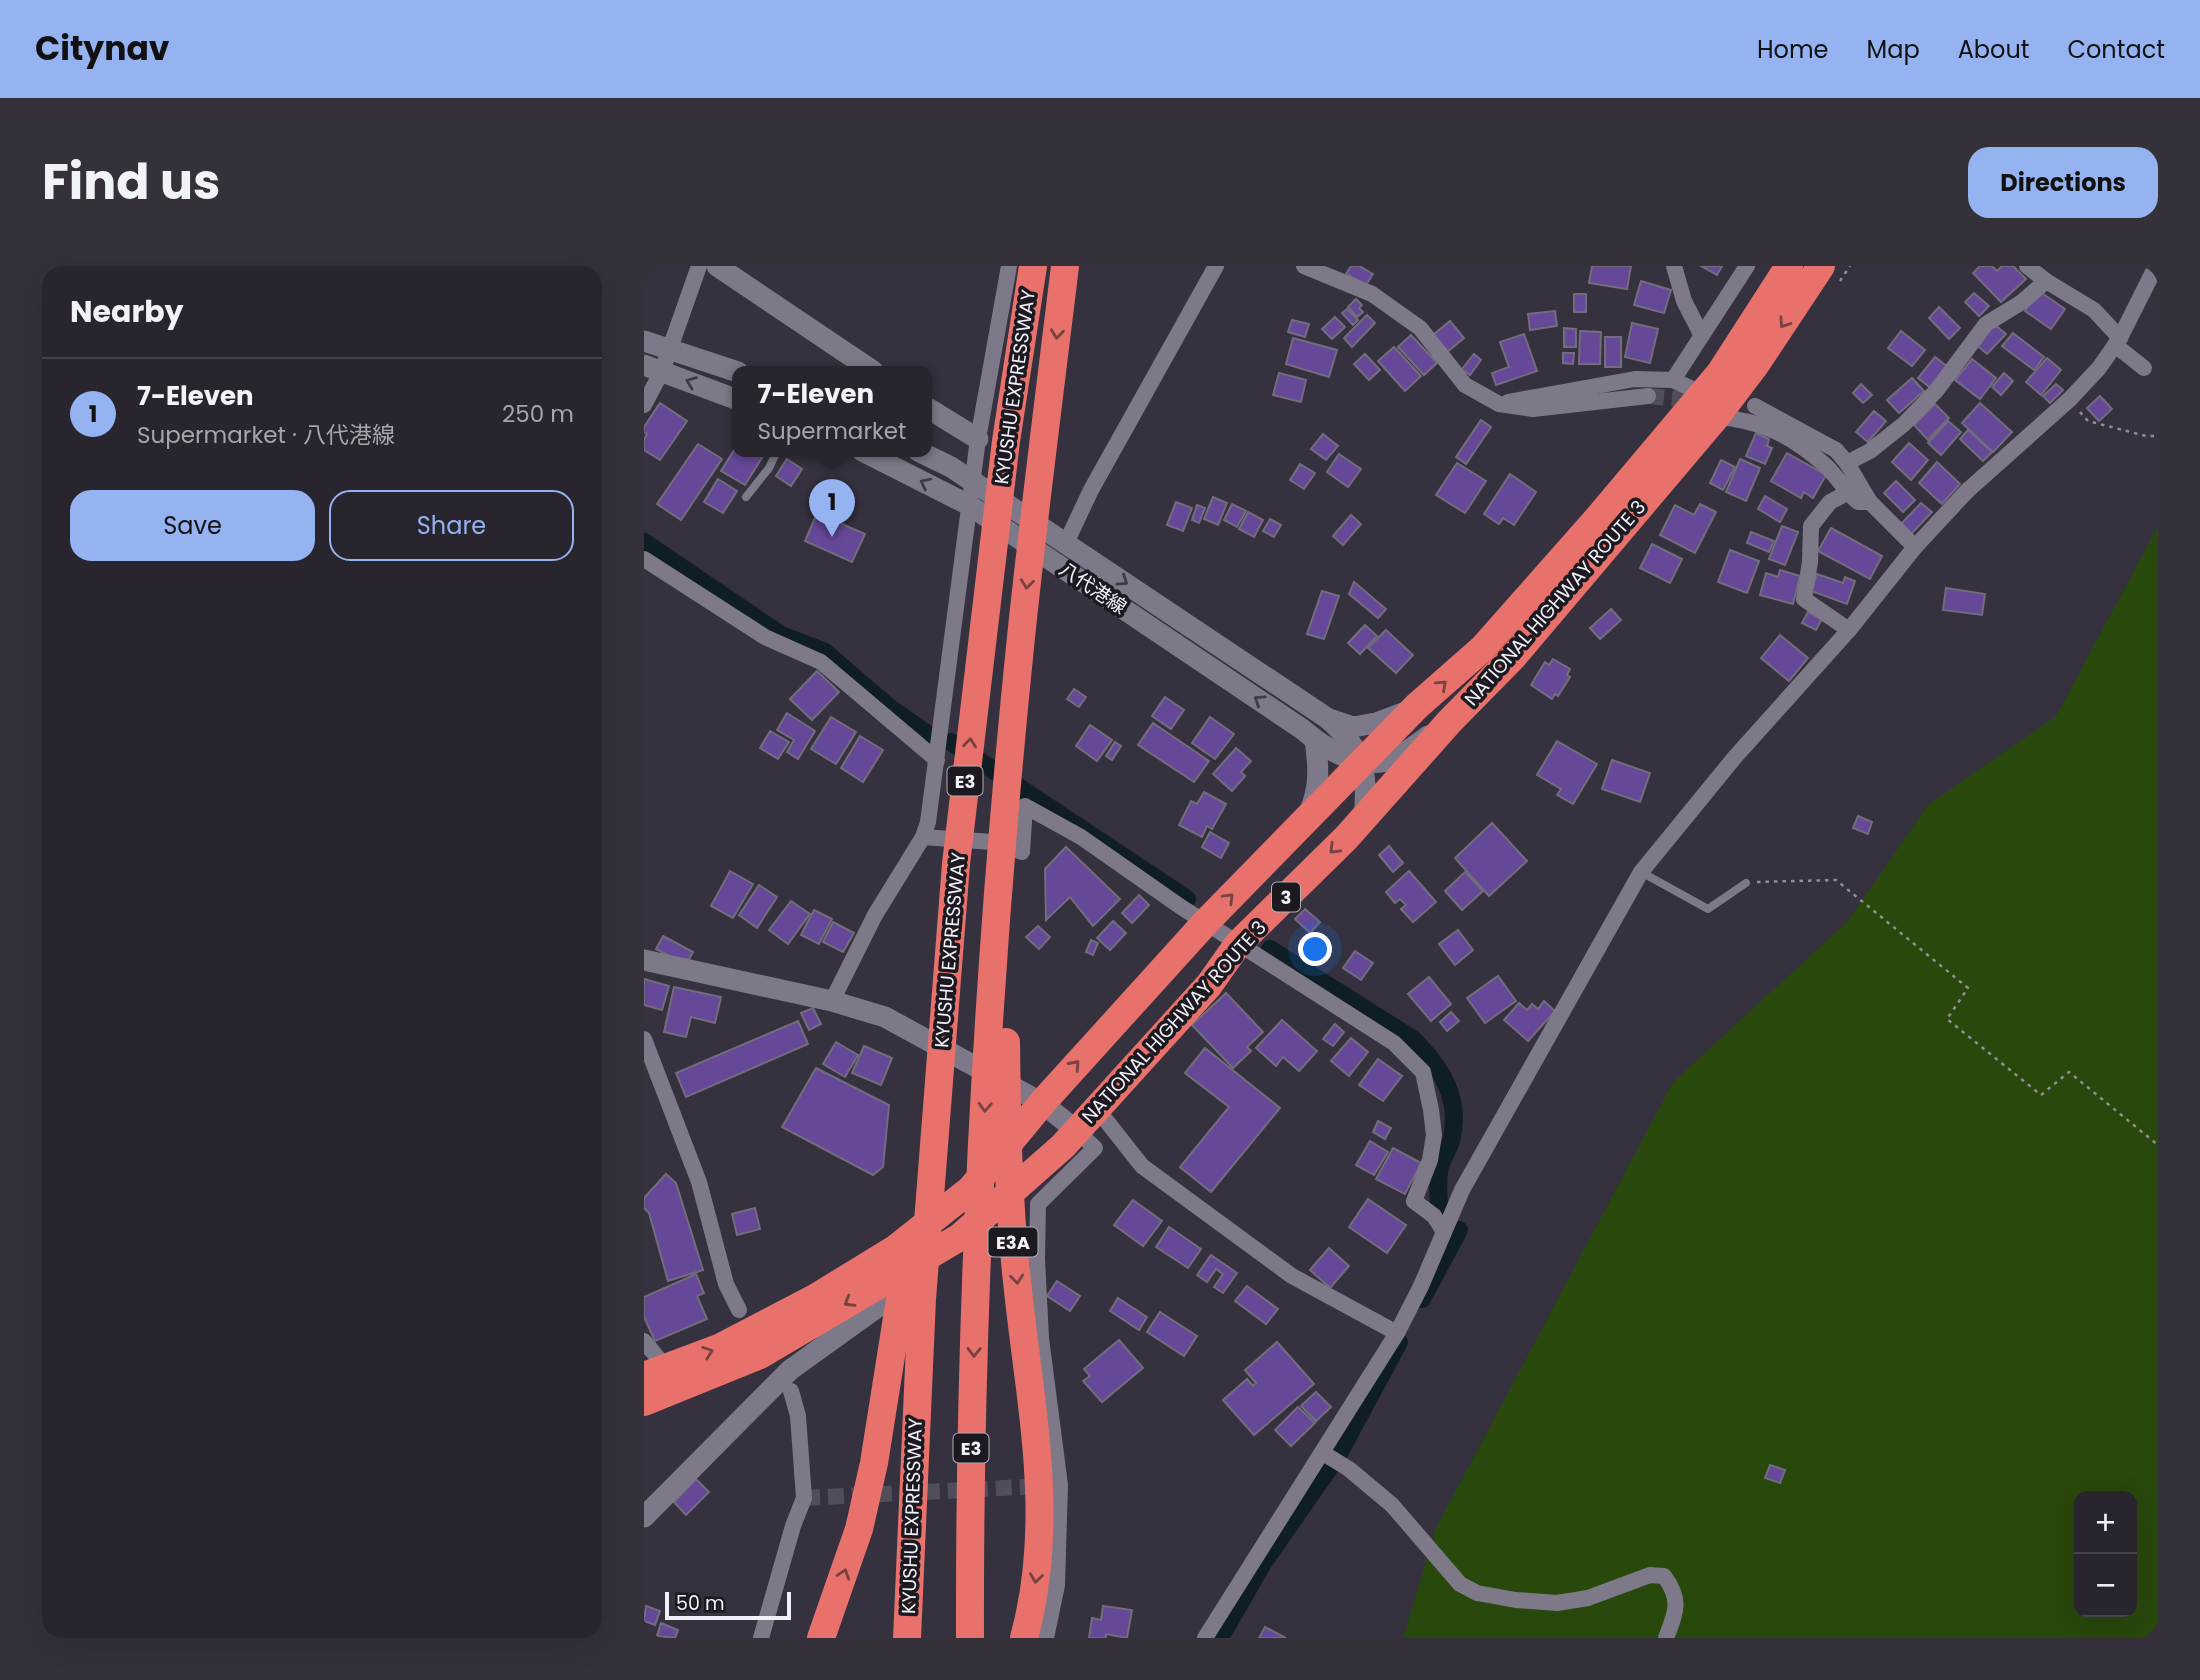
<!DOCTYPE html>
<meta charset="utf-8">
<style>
body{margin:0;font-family:Poppins,"Noto Sans JP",sans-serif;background:#34313a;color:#f1f3f6}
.controls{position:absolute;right:21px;bottom:21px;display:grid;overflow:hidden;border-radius:14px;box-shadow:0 7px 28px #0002}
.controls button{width:63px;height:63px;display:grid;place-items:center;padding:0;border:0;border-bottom:2px solid #44424a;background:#28252e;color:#f1f3f6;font:35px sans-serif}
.scale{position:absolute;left:21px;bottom:18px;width:126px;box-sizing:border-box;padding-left:7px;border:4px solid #f2f0f9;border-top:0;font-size:19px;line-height:24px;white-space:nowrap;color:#f2f0f9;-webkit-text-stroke:5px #1c1a20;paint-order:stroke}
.you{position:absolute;left:672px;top:684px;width:24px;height:24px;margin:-18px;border:5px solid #fff;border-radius:50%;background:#1a73e8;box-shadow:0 0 0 10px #1a73e833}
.badge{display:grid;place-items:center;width:46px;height:46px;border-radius:50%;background:#95b2f1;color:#111;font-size:23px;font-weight:700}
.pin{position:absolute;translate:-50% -58px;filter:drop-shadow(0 2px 4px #0008)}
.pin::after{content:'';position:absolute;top:37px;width:24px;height:21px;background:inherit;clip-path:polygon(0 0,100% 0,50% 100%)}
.popup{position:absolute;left:88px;top:100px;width:200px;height:91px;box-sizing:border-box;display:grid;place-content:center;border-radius:14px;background:#28252e;filter:drop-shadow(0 2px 5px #0005);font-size:23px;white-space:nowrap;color:#a5a5aa}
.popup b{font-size:26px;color:#f1f3f6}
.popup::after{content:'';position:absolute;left:50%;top:100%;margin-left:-14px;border:14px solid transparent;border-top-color:#28252e}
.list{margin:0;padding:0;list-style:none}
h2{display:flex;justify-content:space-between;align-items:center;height:91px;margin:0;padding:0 28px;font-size:30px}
h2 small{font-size:23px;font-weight:400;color:#a5a5aa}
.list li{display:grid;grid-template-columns:46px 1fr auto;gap:21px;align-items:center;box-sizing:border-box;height:112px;padding:0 28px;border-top:2px solid #44424a}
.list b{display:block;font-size:26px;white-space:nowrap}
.list p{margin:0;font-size:23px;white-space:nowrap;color:#a5a5aa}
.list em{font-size:23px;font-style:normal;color:#a5a5aa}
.actions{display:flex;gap:14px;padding:21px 28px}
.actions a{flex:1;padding:16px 0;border:2px solid #95b2f1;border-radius:21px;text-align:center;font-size:24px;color:#95b2f1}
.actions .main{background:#95b2f1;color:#111}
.map{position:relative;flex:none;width:1514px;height:1372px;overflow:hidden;border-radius:21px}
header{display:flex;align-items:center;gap:42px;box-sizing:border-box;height:98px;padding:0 35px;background:#95b2f1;color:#111}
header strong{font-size:33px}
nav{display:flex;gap:38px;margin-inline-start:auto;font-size:24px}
.intro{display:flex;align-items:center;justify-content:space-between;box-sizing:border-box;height:168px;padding:0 42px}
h1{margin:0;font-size:49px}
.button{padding:18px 32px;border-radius:21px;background:#95b2f1;color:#111;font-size:24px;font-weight:700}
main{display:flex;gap:42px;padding:0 42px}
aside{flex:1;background:#28252e;border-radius:21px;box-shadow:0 7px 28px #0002}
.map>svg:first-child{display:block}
.green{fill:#29480c;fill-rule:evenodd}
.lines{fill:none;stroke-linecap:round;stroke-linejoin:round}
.canal{stroke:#0e1e24;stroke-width:18}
.building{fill:#654897;stroke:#716d7d;stroke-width:2}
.street-tunnel{stroke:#514e5a;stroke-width:16;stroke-dasharray:16 8;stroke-linecap:butt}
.path{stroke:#918e99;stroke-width:2.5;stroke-dasharray:3.5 5;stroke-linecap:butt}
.lane{stroke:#7e7989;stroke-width:8}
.street{stroke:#7e7989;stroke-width:16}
.secondary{stroke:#7e7989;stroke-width:21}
.highway{stroke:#e8716c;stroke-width:28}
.oneway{stroke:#784142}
.oneway2{stroke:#3e3b45}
.labels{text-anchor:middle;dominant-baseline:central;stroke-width:7;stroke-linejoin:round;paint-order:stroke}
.shield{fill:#1c1a20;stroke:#b2b0b8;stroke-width:2}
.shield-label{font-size:18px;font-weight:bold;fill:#f2f0f9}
.street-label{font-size:19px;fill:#f2f0f9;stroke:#1c1a20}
</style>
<header>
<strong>Citynav</strong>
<nav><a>Home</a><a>Map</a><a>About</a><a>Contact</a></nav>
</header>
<div class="intro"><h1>Find us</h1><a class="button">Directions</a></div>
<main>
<aside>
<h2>Nearby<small></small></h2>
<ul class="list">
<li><span class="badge">1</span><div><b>7-Eleven</b><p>Supermarket · 八代港線</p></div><em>250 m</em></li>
</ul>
<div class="actions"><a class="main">Save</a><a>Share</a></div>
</aside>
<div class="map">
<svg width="1514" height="1372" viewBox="0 0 1514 1372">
<rect width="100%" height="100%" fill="#35313e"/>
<!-- green -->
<path class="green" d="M 1514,260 L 1514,1372 L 759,1372 L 792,1262 L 1029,816 L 1203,656 L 1284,539 L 1412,450 ZM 1435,1230 L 1488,1230 L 1488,1346 L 1435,1346 Z"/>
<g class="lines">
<!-- canal -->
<g class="canal">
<polyline points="0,276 137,369 181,386 245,441 285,469"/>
<polyline points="307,476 543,633"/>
<path d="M 626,683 L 769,773 C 797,801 818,833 807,875 C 804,885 796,895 795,906 C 793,918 795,932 795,944"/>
<polyline points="778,1033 815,964"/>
<polyline points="576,1372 619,1297 693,1191 755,1076"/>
</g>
</g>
<!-- building -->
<g class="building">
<polygon points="707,0 715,0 729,8 722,19 702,8"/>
<polygon points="948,0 987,0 983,23 945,17"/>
<polygon points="1057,0 1078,0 1073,9"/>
<polygon points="1336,0 1348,0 1353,5 1358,0 1369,0 1382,13 1357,36 1329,7"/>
<polygon points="997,15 1027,24 1020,47 990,39"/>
<polygon points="1395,25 1421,43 1407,63 1381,45"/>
<polygon points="1330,27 1345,40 1335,50 1321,36"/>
<rect x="930" y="28" width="12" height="18"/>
<polygon points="712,33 718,39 715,42 719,46 713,51 704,41"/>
<polygon points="1295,41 1316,62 1305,73 1285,52"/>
<polygon points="703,43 714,54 709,59 698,47"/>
<polygon points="911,45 913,60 886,64 884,48"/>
<polygon points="723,49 731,57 708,81 700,72"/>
<polygon points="691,51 701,61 688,73 678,63"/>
<polygon points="648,54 665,58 661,71 644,66"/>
<polygon points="806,55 820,72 802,87 788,70"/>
<polygon points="988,57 1014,63 1006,97 981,91"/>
<polygon points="1350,58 1362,68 1343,88 1331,78"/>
<polygon points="920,62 932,63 932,81 920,81"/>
<polygon points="936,65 957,66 956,98 935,98"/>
<polygon points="1257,65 1281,84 1268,100 1244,82"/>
<polygon points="1369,67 1400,91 1390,104 1358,80"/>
<polygon points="880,68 893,105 852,119 848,107 865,101 856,76"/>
<polygon points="767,69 793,97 780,109 754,81"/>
<rect x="961" y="71" width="16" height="30"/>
<polygon points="649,72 693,84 685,111 642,98"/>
<polygon points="750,81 777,110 761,125 734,95"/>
<polygon points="919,87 930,87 929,98 919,97"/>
<polygon points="721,88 736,104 725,114 710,98"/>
<polygon points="830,88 837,94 826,109 818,103"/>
<polygon points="1291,91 1305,102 1288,123 1274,112"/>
<polygon points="1403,92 1417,104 1397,129 1382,116"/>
<polygon points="1328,93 1352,112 1336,133 1311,114"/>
<polygon points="635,107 662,114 657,136 629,129"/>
<polygon points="1360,107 1369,115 1357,129 1348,121"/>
<polygon points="1268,112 1280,125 1255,147 1243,134"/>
<polygon points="1217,118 1228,129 1219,137 1209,127"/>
<polygon points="1412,118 1419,124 1406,137 1399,130"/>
<polygon points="1456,130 1468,143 1455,155 1443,142"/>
<polygon points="16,137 43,155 16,194 0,184 0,173 3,168 0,166 0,161"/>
<polygon points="1336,137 1368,166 1349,186 1318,157"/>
<polygon points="1291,138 1305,152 1284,174 1270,159"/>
<polygon points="1230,145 1242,155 1224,176 1212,166"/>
<polygon points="837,154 847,161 822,198 812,191"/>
<polygon points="1304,155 1317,166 1297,189 1284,177"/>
<polygon points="1324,164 1348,186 1339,195 1316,173"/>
<polygon points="1112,167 1125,173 1123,180 1128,182 1121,198 1102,190"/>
<polygon points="679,168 694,180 682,194 667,183"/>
<polygon points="1265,177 1284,194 1267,214 1248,196"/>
<polygon points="54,178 78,193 37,254 13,238"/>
<polygon points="94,178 94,185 121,187 101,219 77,205"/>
<polygon points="1143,187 1182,209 1169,232 1160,226 1157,232 1127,215"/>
<polygon points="695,188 717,203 704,221 683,206"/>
<polygon points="143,193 158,203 147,220 132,210"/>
<polygon points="1096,193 1116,202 1102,235 1082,226"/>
<polygon points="1077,194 1091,201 1079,224 1066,217"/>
<polygon points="1293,196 1316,218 1298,238 1275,217"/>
<polygon points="813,197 842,215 821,247 792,229"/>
<polygon points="656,198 671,207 660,223 646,214"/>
<polygon points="866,208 892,226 870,259 859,252 855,258 840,248"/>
<polygon points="74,213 93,225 79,247 60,236"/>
<polygon points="1252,215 1271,234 1259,246 1240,227"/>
<polygon points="1121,230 1143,243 1136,256 1114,243"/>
<polygon points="569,231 583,237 574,259 560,253"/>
<polygon points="532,236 548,242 539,265 523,259"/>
<polygon points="1277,237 1288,246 1267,268 1257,258"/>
<polygon points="588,238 602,245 593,261 580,254"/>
<polygon points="1056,238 1072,246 1051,287 1016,269 1031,239 1050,249"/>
<polygon points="553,239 561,242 555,257 548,254"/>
<polygon points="604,246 619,254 610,271 595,263"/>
<polygon points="173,247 221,268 208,296 161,275"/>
<polygon points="707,249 717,258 699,279 689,270"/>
<polygon points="626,253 637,259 630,271 619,265"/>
<polygon points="1138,260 1154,266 1141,299 1125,293"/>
<polygon points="1187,262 1238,290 1226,313 1174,285"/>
<polygon points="1107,266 1130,275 1125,286 1103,277"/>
<polygon points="1008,278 1038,293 1026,317 996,302"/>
<polygon points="1086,284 1115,295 1103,327 1074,316"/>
<polygon points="1136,304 1156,310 1149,338 1116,329 1122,307 1134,311"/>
<polygon points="1173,308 1199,317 1201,311 1211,315 1203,338 1167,325"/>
<polygon points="710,316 742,343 734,352 705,328"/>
<polygon points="1302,322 1341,328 1338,349 1299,344"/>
<polygon points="678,325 695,330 680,373 663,368"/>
<polygon points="967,343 977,354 956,373 946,362"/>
<polygon points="1164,346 1178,353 1172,364 1158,357"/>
<polygon points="721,359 733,370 716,388 704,377"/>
<polygon points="742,364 769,389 752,407 724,382"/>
<polygon points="1136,369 1164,392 1145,415 1117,392"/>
<polygon points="909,393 926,403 923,409 926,411 914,430 911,428 908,433 887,419 901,396 905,399"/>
<polygon points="173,405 195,426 168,454 146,433"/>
<polygon points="430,423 442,431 435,441 423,433"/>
<polygon points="521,431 540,444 527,463 508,450"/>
<polygon points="143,447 171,465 154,493 143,486 150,474 133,464"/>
<polygon points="187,451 212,466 192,498 167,483"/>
<polygon points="566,451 590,468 571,493 548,477"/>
<polygon points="509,457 565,495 550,516 494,479"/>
<polygon points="446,459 468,474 453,495 432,480"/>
<polygon points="126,465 145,476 134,493 116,482"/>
<polygon points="216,470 239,484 219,516 197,502"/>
<polygon points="913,475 953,498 929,538 913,529 917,523 893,509"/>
<polygon points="471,476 477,480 468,494 462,490"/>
<polygon points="592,482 607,495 597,506 601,510 588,525 569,508"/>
<polygon points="968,494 1006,507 996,536 958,523"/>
<polygon points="560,526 582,538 568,563 563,560 558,571 535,559 547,535 553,538"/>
<polygon points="1214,550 1228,556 1224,568 1209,562"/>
<polygon points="848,557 883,595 845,630 811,592"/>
<polygon points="566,566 585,577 577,592 558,581"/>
<polygon points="745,580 759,597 749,606 735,589"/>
<polygon points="422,581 476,633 449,660 426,631 402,654 401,603"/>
<polygon points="86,605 109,618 89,652 67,640"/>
<polygon points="765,605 792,636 769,656 757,643 762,639 756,633 751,637 742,626"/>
<polygon points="821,606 839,625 818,644 801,625"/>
<polygon points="115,619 133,631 113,662 95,649"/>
<polygon points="495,629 505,639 488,657 478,647"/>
<polygon points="147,635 166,648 144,678 125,664"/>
<polygon points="661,643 676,656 666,667 651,653"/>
<polygon points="170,644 188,653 175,678 157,669"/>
<polygon points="469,655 482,667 466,684 453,672"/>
<polygon points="189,656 210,667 199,686 179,676"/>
<polygon points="394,660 406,671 395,683 382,671"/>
<polygon points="814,664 829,684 811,699 795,678"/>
<polygon points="19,670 49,686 42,699 12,683"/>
<polygon points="447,674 454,677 449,689 442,686"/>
<polygon points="711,685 729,697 717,714 699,702"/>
<polygon points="854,710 872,735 841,757 823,732"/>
<polygon points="785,711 807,738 787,755 764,728"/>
<polygon points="0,713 25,720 18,744 0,739"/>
<polygon points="30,721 77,731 71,757 47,751 42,771 20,766"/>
<polygon points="582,727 619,766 603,781 607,785 589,802 548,759"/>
<polygon points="900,735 911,745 884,775 860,754 875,737 883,744 888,738 894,743"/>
<polygon points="169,742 177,758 165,764 157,747"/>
<polygon points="807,746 815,755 803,765 796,756"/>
<polygon points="638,754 673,785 655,805 639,791 632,800 612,782"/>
<polygon points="154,755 164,778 42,831 32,807"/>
<polygon points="691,758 700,766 689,780 679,773"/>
<polygon points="707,772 724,786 705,810 687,795"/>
<polygon points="192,776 214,789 201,811 179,798"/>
<polygon points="220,780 248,792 237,819 208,807"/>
<polygon points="561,782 636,842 567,926 536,901 585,841 541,807"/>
<polygon points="734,793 758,810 739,835 715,819"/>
<polygon points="172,802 245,839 239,901 229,909 138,861"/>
<polygon points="734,855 747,862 741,873 729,866"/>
<polygon points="726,875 744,886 730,909 712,899"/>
<polygon points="749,882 777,897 761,928 732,913"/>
<polygon points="22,908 32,917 59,1004 24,1015 5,947 0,942 0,932"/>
<polygon points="724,933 762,959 743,987 705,961"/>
<polygon points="489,934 518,955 499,980 470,959"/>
<polygon points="111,942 116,963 93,969 88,948"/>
<polygon points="525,961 557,983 544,1002 512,981"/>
<polygon points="685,982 705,1000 686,1022 666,1004"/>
<polygon points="567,989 593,1007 579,1027 570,1021 579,1008 572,1003 563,1016 553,1009"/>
<polygon points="52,1008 60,1027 53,1030 63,1053 11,1075 0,1051 0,1031"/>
<polygon points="413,1015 436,1030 426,1045 403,1030"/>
<polygon points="603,1020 634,1043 622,1058 591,1035"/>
<polygon points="474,1032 503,1051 495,1064 466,1045"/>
<polygon points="516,1046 553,1070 540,1090 503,1066"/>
<polygon points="475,1074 499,1102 458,1136 439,1115 446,1110 440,1103"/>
<polygon points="633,1076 670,1118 610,1169 579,1134 603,1113 609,1120 612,1117 601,1104"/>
<polygon points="672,1126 687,1141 672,1155 657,1140"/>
<polygon points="654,1141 671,1157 647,1180 631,1164"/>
<polygon points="1126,1199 1141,1204 1136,1217 1121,1212"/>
<polygon points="52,1213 65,1226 42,1249 30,1236"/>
<polygon points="2,1340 16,1345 11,1359 0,1355"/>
<polygon points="459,1340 488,1344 483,1372 462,1368 462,1372 445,1372 448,1352 457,1354"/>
<polygon points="17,1357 34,1364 31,1372 13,1370"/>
<polygon points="621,1361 642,1372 615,1372"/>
</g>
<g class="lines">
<!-- street-tunnel -->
<g class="street-tunnel">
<polyline points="1004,130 1057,135"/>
<polyline points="160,1232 399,1220"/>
</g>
<!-- path -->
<g class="path">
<polyline points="1196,15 1206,0"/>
<polyline points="1436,146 1444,155 1502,170 1514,170"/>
<polyline points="1113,616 1192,614 1324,722 1303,753 1397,829 1425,806 1514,879"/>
</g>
<!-- lane -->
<g class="lane">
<polyline points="102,231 125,202 133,185"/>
<polyline points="997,606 1064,643 1102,617"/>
</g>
<!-- street -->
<g class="street">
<polyline points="660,0 728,28 776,62 821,119 855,138 889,143 1004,130"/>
<polyline points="1030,0 1040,35 1057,68"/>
<polyline points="1383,0 1402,15 1450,44 1476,72"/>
<polyline points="1471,79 1500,102"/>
<polyline points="1029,114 1103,0"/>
<polyline points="864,136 991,113 1029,114 1057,127"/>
<polyline points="0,139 18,105 55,0"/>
<polyline points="1111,140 1192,184 1203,197 1226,236 1271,281"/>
<path d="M 1072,151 C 1117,154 1147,169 1181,199 C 1193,210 1201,225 1214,236 L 1226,236"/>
<polyline points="1203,197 1226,185 1260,158 1292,125 1342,58 1378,36 1402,15"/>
<polyline points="1203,227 1186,236 1167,260 1166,296 1160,333 1205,364"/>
<polyline points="422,277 447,224 572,0"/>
<polyline points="0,293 121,371 177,396 293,494"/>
<polyline points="279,571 348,576 378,586 381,540 437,571 537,641 750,777 779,806 787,844 790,869 786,894 770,935 790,950 800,966"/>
<polyline points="188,735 231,649 279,571 284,556 334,173 365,0"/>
<polyline points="0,773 55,916 82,1018 95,1044"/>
<polyline points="453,843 498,900 648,1010 753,1067"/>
<polyline points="0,1075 22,1102"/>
<path d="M 679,1187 L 705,1203 L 748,1239 L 816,1318 L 833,1327 L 872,1334 L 913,1337 L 944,1332 L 1006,1309 L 1020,1310 C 1038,1334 1032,1346 1022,1372"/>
<polyline points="117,1372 149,1260 160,1232 154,1150 147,1125"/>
<polyline points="402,1372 413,1319 416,1219 397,1072 393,993 394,938 451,882 433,865"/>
<polyline points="561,1372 753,1067 777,1020 818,924 997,606 1091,491 1205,364 1271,281 1323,225 1426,133 1455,102 1476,72 1512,0"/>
</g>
<!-- secondary -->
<g class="secondary">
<polyline points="73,0 229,105"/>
<polyline points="0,75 94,106"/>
<polyline points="0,99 94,134"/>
<polyline points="282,141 334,173"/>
<path d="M 218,185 L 325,239 L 658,463 C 679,481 712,503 742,495 C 757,491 772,479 784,470"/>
<path d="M 274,185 L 307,201 L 328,215 L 683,452 C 719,483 725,506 720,553"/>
<polyline points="688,454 709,461 732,457 764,445"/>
<path d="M 665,547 C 676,522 675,501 671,474"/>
<polyline points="0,694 188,735 241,751 398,837 433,865"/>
<polyline points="0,1251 146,1104 263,1020"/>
</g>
<!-- highway -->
<g class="highway">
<path d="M 362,776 C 363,856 364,935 373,1015 C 385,1136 413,1251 380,1372"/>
<polyline points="0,1110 77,1081 171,1032 251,983 327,923 398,837 562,656 773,440 839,382 953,253 1076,107 1145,0"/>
<polyline points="0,1136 116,1089 316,971 419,880 565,719 594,678 702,572 806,455 868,392 1072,151 1112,98 1177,0"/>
<polyline points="177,1372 215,1263 230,1197 263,989"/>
<polyline points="263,1372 278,1033 312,598 362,175 389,0"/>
<path d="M 326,1372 C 325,1038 343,703 377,371 C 390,247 406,124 421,0"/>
</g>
</g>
<!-- one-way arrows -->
<defs><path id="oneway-chevron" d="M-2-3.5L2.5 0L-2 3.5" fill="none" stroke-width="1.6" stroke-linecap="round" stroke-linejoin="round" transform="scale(1.75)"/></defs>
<g class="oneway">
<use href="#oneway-chevron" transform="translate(1140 57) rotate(124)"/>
<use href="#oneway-chevron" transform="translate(413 68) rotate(97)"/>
<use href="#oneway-chevron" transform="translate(383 318) rotate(97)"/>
<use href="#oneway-chevron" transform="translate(798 419) rotate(-42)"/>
<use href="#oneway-chevron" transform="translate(326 477) rotate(-84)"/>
<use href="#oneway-chevron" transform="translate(690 583) rotate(135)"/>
<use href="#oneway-chevron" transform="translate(585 632) rotate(-45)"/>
<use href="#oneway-chevron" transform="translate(431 799) rotate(-48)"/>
<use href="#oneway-chevron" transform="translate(341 841) rotate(93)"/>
<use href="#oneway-chevron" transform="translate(373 1013) rotate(84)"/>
<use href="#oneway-chevron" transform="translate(205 1036) rotate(149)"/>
<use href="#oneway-chevron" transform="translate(64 1086) rotate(-20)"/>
<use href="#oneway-chevron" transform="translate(330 1086) rotate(91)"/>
<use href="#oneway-chevron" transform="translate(200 1308) rotate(-72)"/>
<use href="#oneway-chevron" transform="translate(392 1312) rotate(98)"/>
</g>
<g class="oneway2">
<use href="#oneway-chevron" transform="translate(47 116) rotate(-159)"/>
<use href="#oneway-chevron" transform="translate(281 217) rotate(-153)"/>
<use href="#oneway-chevron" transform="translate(479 315) rotate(34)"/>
<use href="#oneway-chevron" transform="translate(615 434) rotate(-146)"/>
</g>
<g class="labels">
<!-- shield labels -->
<g class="shield">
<rect x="303.5" y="500.5" width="35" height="29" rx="5"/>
<rect x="628" y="616.5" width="28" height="29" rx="5"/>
<rect x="344.5" y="961.5" width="49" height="29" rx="5"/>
<rect x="309.5" y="1167.5" width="35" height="29" rx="5"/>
</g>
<g class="shield-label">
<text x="321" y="515">E3</text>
<text x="642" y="631">3</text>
<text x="369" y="976">E3A</text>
<text x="327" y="1182">E3</text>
</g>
<!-- street labels -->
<g class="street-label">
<text transform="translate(371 121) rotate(-82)">KYUSHU EXPRESSWAY</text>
<text transform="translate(449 322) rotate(34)">八代港線</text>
<text transform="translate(911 337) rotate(-49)">NATIONAL HIGHWAY ROUTE 3</text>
<text transform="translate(306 684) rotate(-85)">KYUSHU EXPRESSWAY</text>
<text transform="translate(530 756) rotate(-48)">NATIONAL HIGHWAY ROUTE 3</text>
<text transform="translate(268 1250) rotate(-88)">KYUSHU EXPRESSWAY</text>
</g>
</g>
</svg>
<div class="controls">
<button>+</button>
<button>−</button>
</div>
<div class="scale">50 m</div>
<div class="you"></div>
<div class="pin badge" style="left:188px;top:271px">1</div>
<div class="popup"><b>7-Eleven</b>Supermarket</div>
</div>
</main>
